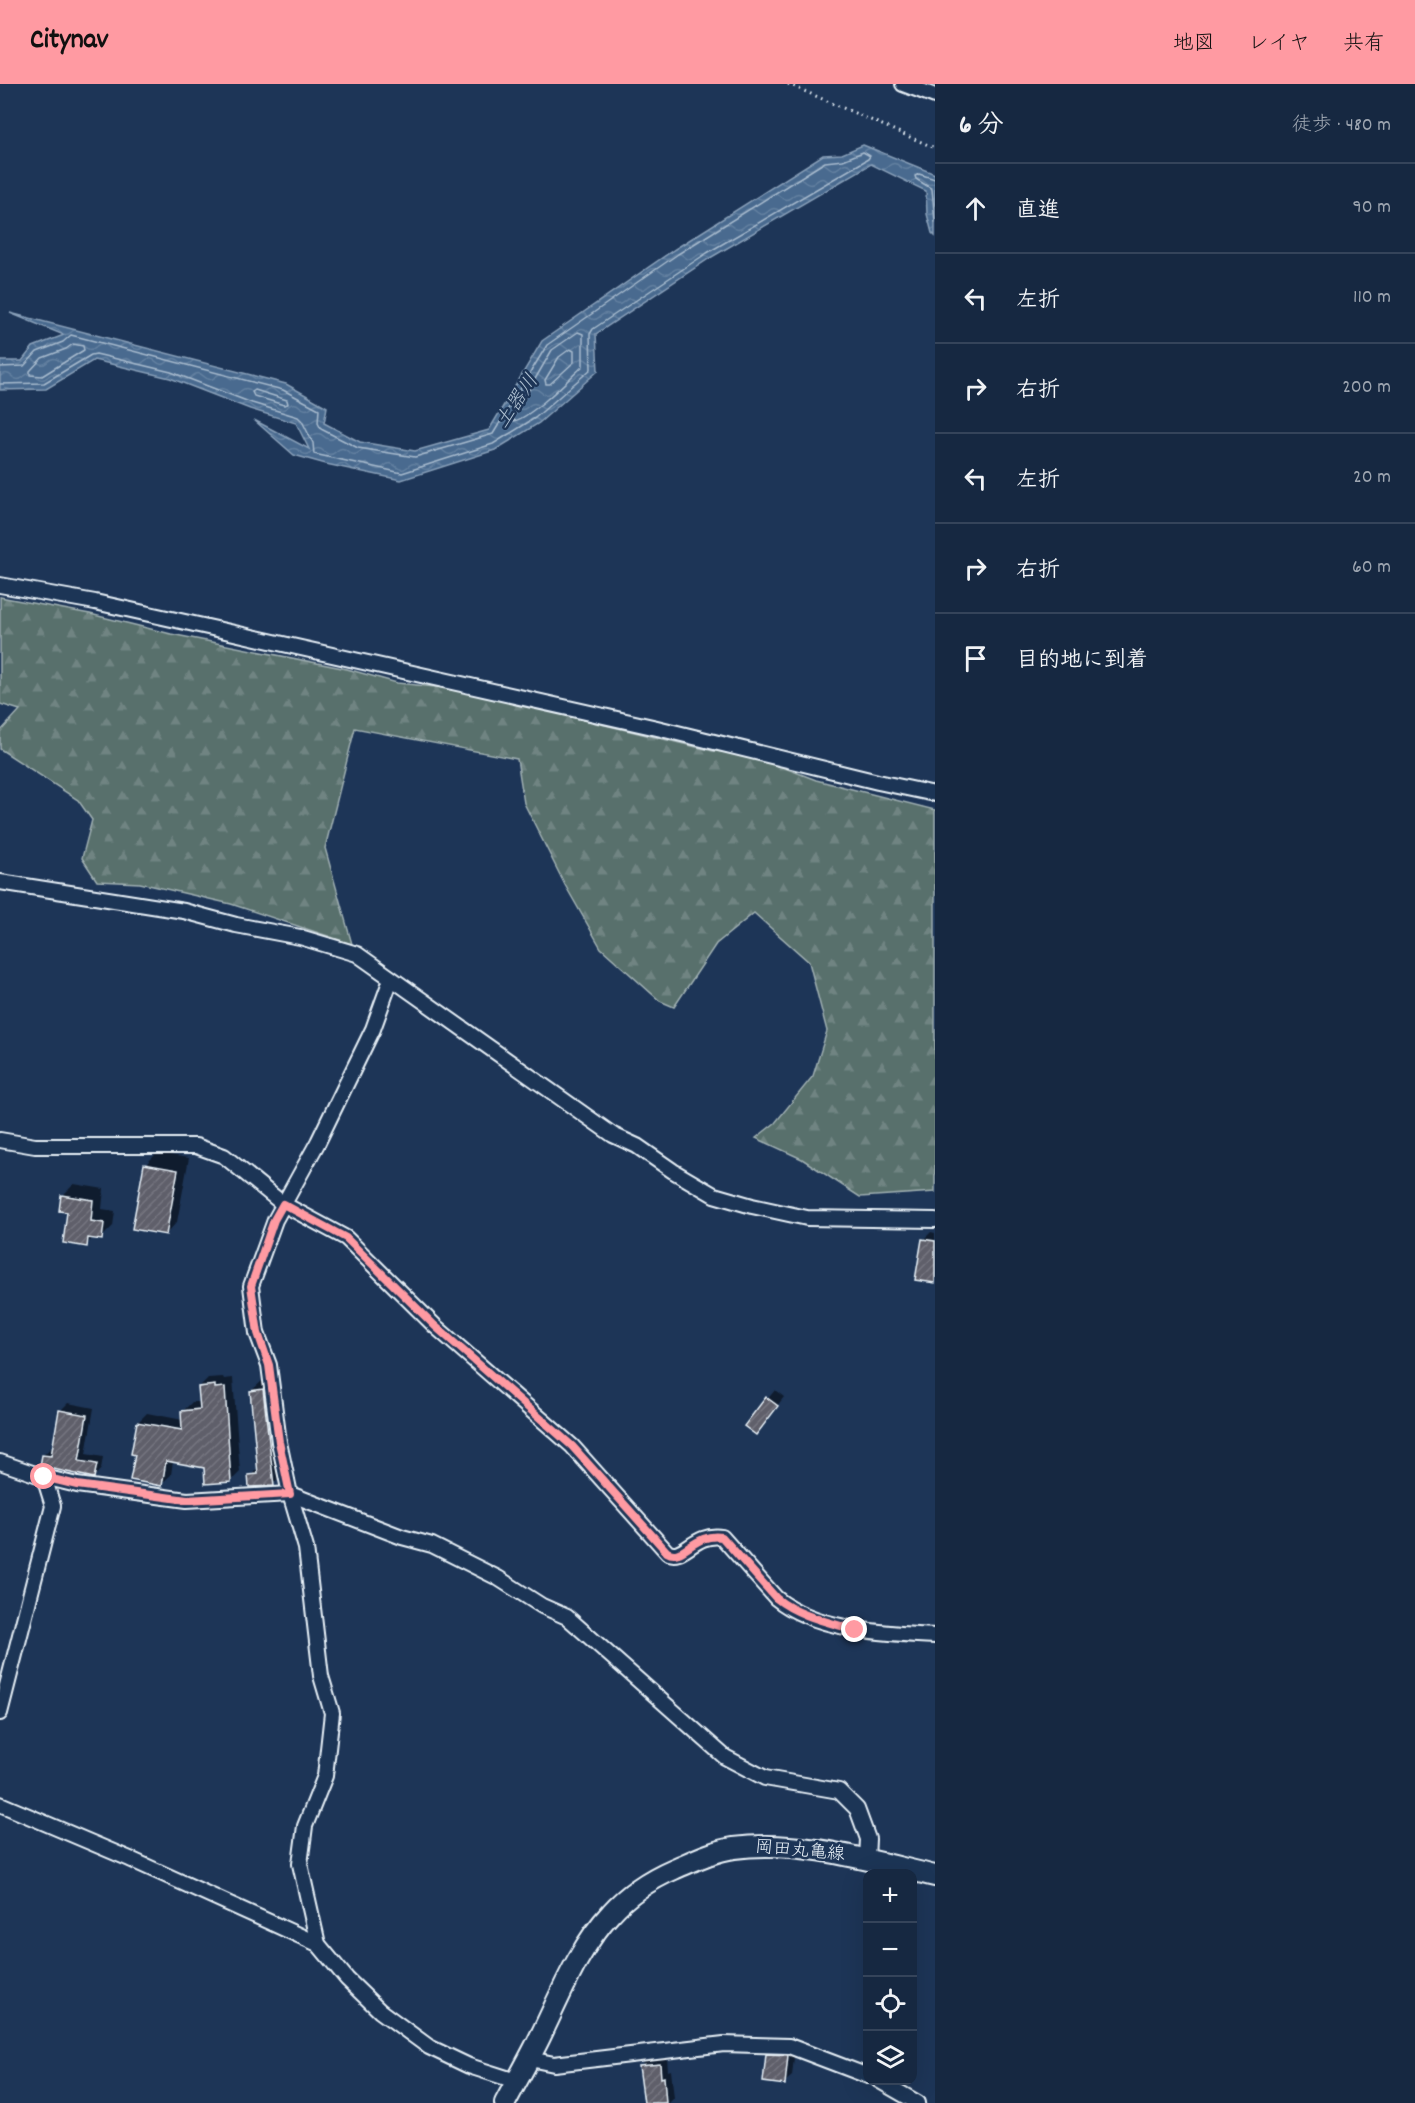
<!DOCTYPE html>
<html lang="ja">
<meta charset="utf-8">
<style>
body{margin:0;font-family:Dekko,"Klee One",sans-serif;background:#1f3048;color:#f1f3f6}
.controls{position:absolute;right:18px;bottom:18px;display:grid;overflow:hidden;border-radius:12px;box-shadow:0 6px 24px #0002}
.controls button{width:54px;height:54px;display:grid;place-items:center;padding:0;border:0;border-bottom:2px solid #35445a;background:#162841;color:#f1f3f6;font:30px sans-serif}
.stop{position:absolute;width:18px;height:18px;margin:-14px;border:4px solid #ff9aa2;border-radius:50%;background:#fff}
.stop.end{background:#ff9aa2;border-color:#fff;box-shadow:0 2px 6px #0008}
.list{margin:0;padding:0;list-style:none}
h2{display:flex;justify-content:space-between;align-items:center;height:78px;margin:0;padding:0 24px;font-size:26px}
h2 small{font-size:20px;font-weight:400;color:#9ea6b1}
.list li{display:grid;grid-template-columns:39px 1fr auto;gap:18px;align-items:center;box-sizing:border-box;height:90px;padding:0 24px;border-top:2px solid #35445a}
.list b{display:block;font-size:22px;white-space:nowrap}
.list em{font-size:20px;font-style:normal;color:#9ea6b1}
.icon{flex:none;width:33px;height:33px;fill:none;stroke:currentColor;stroke-width:2;stroke-linecap:round;stroke-linejoin:round}
.map{position:relative;flex:none;width:935px;height:2019px;overflow:hidden}
header{display:flex;align-items:center;gap:36px;box-sizing:border-box;height:84px;padding:0 30px;background:#ff9aa2;color:#111}
header strong{font-size:28px}
nav{display:flex;gap:33px;margin-inline-start:auto;font-size:21px}
main{display:flex}
aside{flex:1;background:#162841}
.map>svg:first-child{display:block}
.forest{fill:url(#forest-firs);stroke:#a0b0b2;stroke-width:1.5}
.water{fill:url(#water-waves);stroke:#89a0b9;stroke-width:1.5}
.shadow{fill:#0007}
.lines{fill:none;stroke-linecap:round;stroke-linejoin:round}
.shore{stroke:#a8bbce;stroke-width:1.5}
.building{fill:url(#building-hatch);stroke:#e8f1f8;stroke-width:1.5}
.minor-casing{stroke:#e8f1f8;stroke-width:18}
.secondary-casing{stroke:#e8f1f8;stroke-width:24}
.path{stroke:#e8f1f8;stroke-width:3;stroke-dasharray:1.5 4.5;stroke-linecap:butt}
.minor{stroke:#1d3557;stroke-width:14}
.secondary{stroke:#1d3557;stroke-width:20}
.route{stroke:#ff9aa2;stroke-width:8}
.labels{text-anchor:middle;dominant-baseline:central;stroke-width:5;stroke-linejoin:round;paint-order:stroke}
.street-label{font-size:18px;fill:#e8f1f8;stroke:#1d3557}
.water-label{font-size:20px;font-style:italic;fill:#b0c2d3;stroke:#1d3557}
</style>
<header>
<strong>Citynav</strong>
<nav><a>地図</a><a>レイヤ</a><a>共有</a></nav>
</header>
<main>
<div class="map">
<svg width="935" height="2019" viewBox="0 0 935 2019">
<defs>
<pattern id="forest-firs" width="22" height="20" patternUnits="userSpaceOnUse" patternTransform="scale(1.5)"><rect width="22" height="20" fill="#586f6c"/><path d="M5 1l3.5 6h-7zM16 11l3.5 6h-7z" fill="#708482"/></pattern>
<pattern id="water-waves" width="16" height="10" patternUnits="userSpaceOnUse" patternTransform="scale(1.5)"><rect width="16" height="10" fill="#496a8f"/><path d="M0 5q4-4 8 0t8 0" fill="none" stroke="#6380a0"/></pattern>
<pattern id="building-hatch" width="6" height="6" patternUnits="userSpaceOnUse" patternTransform="scale(1.5)"><rect width="6" height="6" fill="#5f5f6a"/><path d="M-1 1l2-2M0 6l6-6M5 7l2-2" fill="none" stroke="#767680"/></pattern>
</defs>
<rect width="100%" height="100%" fill="#1d3557"/>
<filter id="ink" filterUnits="userSpaceOnUse"><feTurbulence type="fractalNoise" baseFrequency=".0167" numOctaves="2"/><feDisplacementMap in="SourceGraphic" scale="12" xChannelSelector="R" yChannelSelector="G"/><feConvolveMatrix kernelMatrix="1 2 1 2 8 2 1 2 1" color-interpolation-filters="sRGB"/></filter>
<g filter="url(#ink)">
<!-- forest -->
<polygon class="forest" points="0,513 90,530 171,550 347,585 397,599 455,605 713,667 749,670 816,696 935,726 935,1108 860,1113 802,1075 756,1054 775,1039 813,992 827,947 809,878 754,829 716,860 674,923 660,917 601,864 565,801 524,719 517,675 355,644 325,764 352,860 231,820 140,799 97,797 82,774 92,736 78,716 0,665 0,648 20,626 0,620"/>
<!-- water -->
<polygon class="water" points="863,61 935,90 935,152 932,149 927,130 926,107 871,80 710,174 596,250 598,287 539,339 495,366 401,396 326,380 294,371 254,336 309,365 296,339 250,325 170,294 94,276 46,305 0,306 0,277 22,277 33,263 64,251 10,229 286,300 327,323 324,339 360,358 415,367 489,346 542,257 675,165 823,71 842,70"/>
<!-- shadow -->
<g class="shadow">
<polygon points="157,1069 189,1074 177,1138 166,1150 145,1081"/>
<polygon points="74,1100 104,1105 102,1125 115,1127 113,1142 101,1154 94,1153 86,1161 62,1112"/>
<polygon points="931,1148 935,1149 935,1197 923,1156"/>
<polygon points="223,1293 224,1295 233,1294 240,1388 231,1397 205,1383 173,1377 171,1391 161,1400 138,1338 147,1329 183,1336 182,1328 192,1318 200,1318 199,1303 208,1294"/>
<polygon points="273,1296 283,1390 273,1400 250,1392 259,1383 251,1307 262,1297"/>
<polygon points="775,1306 784,1313 756,1349 746,1342"/>
<polygon points="68,1319 94,1324 86,1370 103,1373 101,1385 94,1393 43,1371 51,1364 54,1364 60,1327"/>
<polygon points="776,1963 795,1964 792,1992 784,1999 768,1971"/>
<polygon points="667,1973 668,1987 671,1986 674,2014 669,2019 645,2019 640,1983 648,1975"/>
</g>
<g class="lines">
<!-- shore -->
<g class="shore">
<polyline points="935,95 919,90 915,92 916,95 932,105 935,138"/>
<path d="M 578,248 L 583,250 L 583,282 C 569,295 530,334 514,337 L 513,333 L 552,266 Z"/>
<polygon points="73,260 83,262 84,266 42,292 30,291 30,287 42,274 66,265"/>
<polygon points="570,265 574,267 574,278 550,300 546,300 545,296 559,273"/>
<polyline points="0,283 24,282 37,268 63,258 71,251 283,306 319,325 318,339 321,345 358,364 415,373 493,350 547,261 678,170 825,78 843,76 863,68 870,72 868,75 707,169 593,245 590,250 591,285 535,334 493,360 402,389 314,370 313,359 302,337 298,333 252,319 171,288 96,270 91,271 44,299 0,300"/>
<polygon points="255,306 287,316 288,320 284,321 254,312 252,308"/>
</g>
</g>
<!-- building -->
<g class="building">
<polygon points="144,1080 178,1086 166,1151 132,1145"/>
<polygon points="61,1111 93,1116 91,1137 104,1139 102,1156 88,1154 87,1163 63,1159 67,1128 59,1127"/>
<polygon points="922,1155 935,1157 935,1199 915,1196"/>
<polygon points="215,1301 215,1304 225,1303 231,1398 205,1400 204,1384 166,1377 162,1402 130,1396 135,1371 131,1370 137,1338 182,1346 181,1327 200,1325 198,1303"/>
<polygon points="263,1305 274,1402 249,1403 248,1391 258,1390 250,1307"/>
<polygon points="766,1313 778,1322 756,1351 744,1342"/>
<polygon points="59,1326 87,1331 79,1377 97,1380 94,1394 40,1382 42,1371 51,1372"/>
<polygon points="766,1970 788,1971 785,2001 763,1998"/>
<polygon points="660,1980 661,1994 664,1993 666,2019 644,2019 639,1982"/>
</g>
<g class="lines">
<defs>
<g id="minor">
<polyline points="903,0 935,12"/>
<polyline points="0,501 95,518 212,544 657,644 878,698 935,710"/>
<polyline points="0,798 184,827 236,841 300,853 357,870 613,1051 637,1062 673,1087 714,1111 752,1122 807,1134 935,1136"/>
<path d="M 0,1056 L 35,1062 L 196,1062 L 224,1072 L 283,1120 L 346,1154 L 435,1242 L 572,1362 L 667,1468 C 683,1478 694,1448 722,1453 L 776,1514 C 816,1547 885,1549 935,1552"/>
<polyline points="0,1378 44,1393 77,1401 187,1416 290,1410 402,1453 432,1461 498,1494 542,1522 567,1533 725,1673 765,1694 839,1707 857,1725 868,1755 867,1775"/>
<polyline points="0,1629 53,1422 44,1393"/>
<polyline points="0,1720 130,1775 318,1860 347,1895 380,1927 429,1963 469,1982 516,1997"/>
<polyline points="318,1860 300,1780 305,1742 325,1692 332,1629 321,1592 306,1464 290,1410 279,1358 269,1281 257,1249 251,1202 275,1136 318,1058 373,945 391,895"/>
<polyline points="530,1975 554,1980 724,1960 789,1962 868,1992"/>
<polyline points="878,1996 918,2019"/>
</g>
<path id="secondary" d="M 505,2019 C 517,1996 530,1974 541,1951 C 561,1910 579,1863 611,1829 C 628,1810 651,1795 674,1785 C 693,1777 713,1767 734,1764 C 799,1755 871,1777 935,1792"/>
</defs>
<!-- minor casing -->
<use href="#minor" class="minor-casing"/>
<!-- secondary casing -->
<use href="#secondary" class="secondary-casing"/>
<!-- path -->
<polyline class="path" points="788,0 935,64"/>
<!-- minor -->
<use href="#minor" class="minor"/>
<!-- secondary -->
<use href="#secondary" class="secondary"/>
</g>
</g>
<g class="lines" filter="url(#ink)">
<!-- route -->
<path class="route" d="M 44,1393 L 77,1401 L 187,1416 L 290,1410 L 279,1358 L 269,1281 L 258,1249 L 251,1202 L 274,1136 L 283,1120 L 346,1154 L 435,1242 L 572,1362 L 667,1468 C 683,1478 694,1448 722,1453 L 776,1514 C 798,1532 828,1538 855,1546"/>
</g>
<g class="labels">
<!-- street labels -->
<g class="street-label">
<text transform="translate(800 1768) rotate(5)">岡田丸亀線</text>
</g>
<!-- water labels -->
<g class="water-label">
<text transform="translate(518 318) rotate(-56)">土器川</text>
</g>
</g>
</svg>
<div class="controls">
<button>+</button>
<button>−</button>
<button><svg class="icon" aria-label="locate" viewBox="0 0 24 24"><circle cx="12" cy="12" r="6"/><path d="M12 2v4M12 18v4M2 12h4M18 12h4"/></svg></button>
<button><svg class="icon" aria-label="layers" viewBox="0 0 24 24"><path d="M12 4l9 5-9 5-9-5zM3 14l9 5 9-5"/></svg></button>
</div>
<div class="stop" style="left:44px;top:1393px"></div>
<div class="stop end" style="left:855px;top:1546px"></div>
</div>
<aside>
<h2>6 分<small>徒歩 · 480 m</small></h2>
<ul class="list">
<li><svg class="icon" aria-label="ahead" viewBox="0 0 24 24"><path d="M12 20V5M6 11l6-6 6 6"/></svg><div><b>直進</b></div><em>90 m</em></li>
<li><svg class="icon" aria-label="left" viewBox="0 0 24 24"><path d="M17 20v-9H6M10 6l-5 5 5 5"/></svg><div><b>左折</b></div><em>110 m</em></li>
<li><svg class="icon" aria-label="right" viewBox="0 0 24 24"><path d="M7 20v-9h11M14 6l5 5-5 5"/></svg><div><b>右折</b></div><em>200 m</em></li>
<li><svg class="icon" aria-label="left" viewBox="0 0 24 24"><path d="M17 20v-9H6M10 6l-5 5 5 5"/></svg><div><b>左折</b></div><em>20 m</em></li>
<li><svg class="icon" aria-label="right" viewBox="0 0 24 24"><path d="M7 20v-9h11M14 6l5 5-5 5"/></svg><div><b>右折</b></div><em>60 m</em></li>
<li><svg class="icon" aria-label="arrive" viewBox="0 0 24 24"><path d="M6 21V4h12l-3 4 3 4H6"/></svg><div><b>目的地に到着</b></div></li>
</ul>
</aside>
</main>
